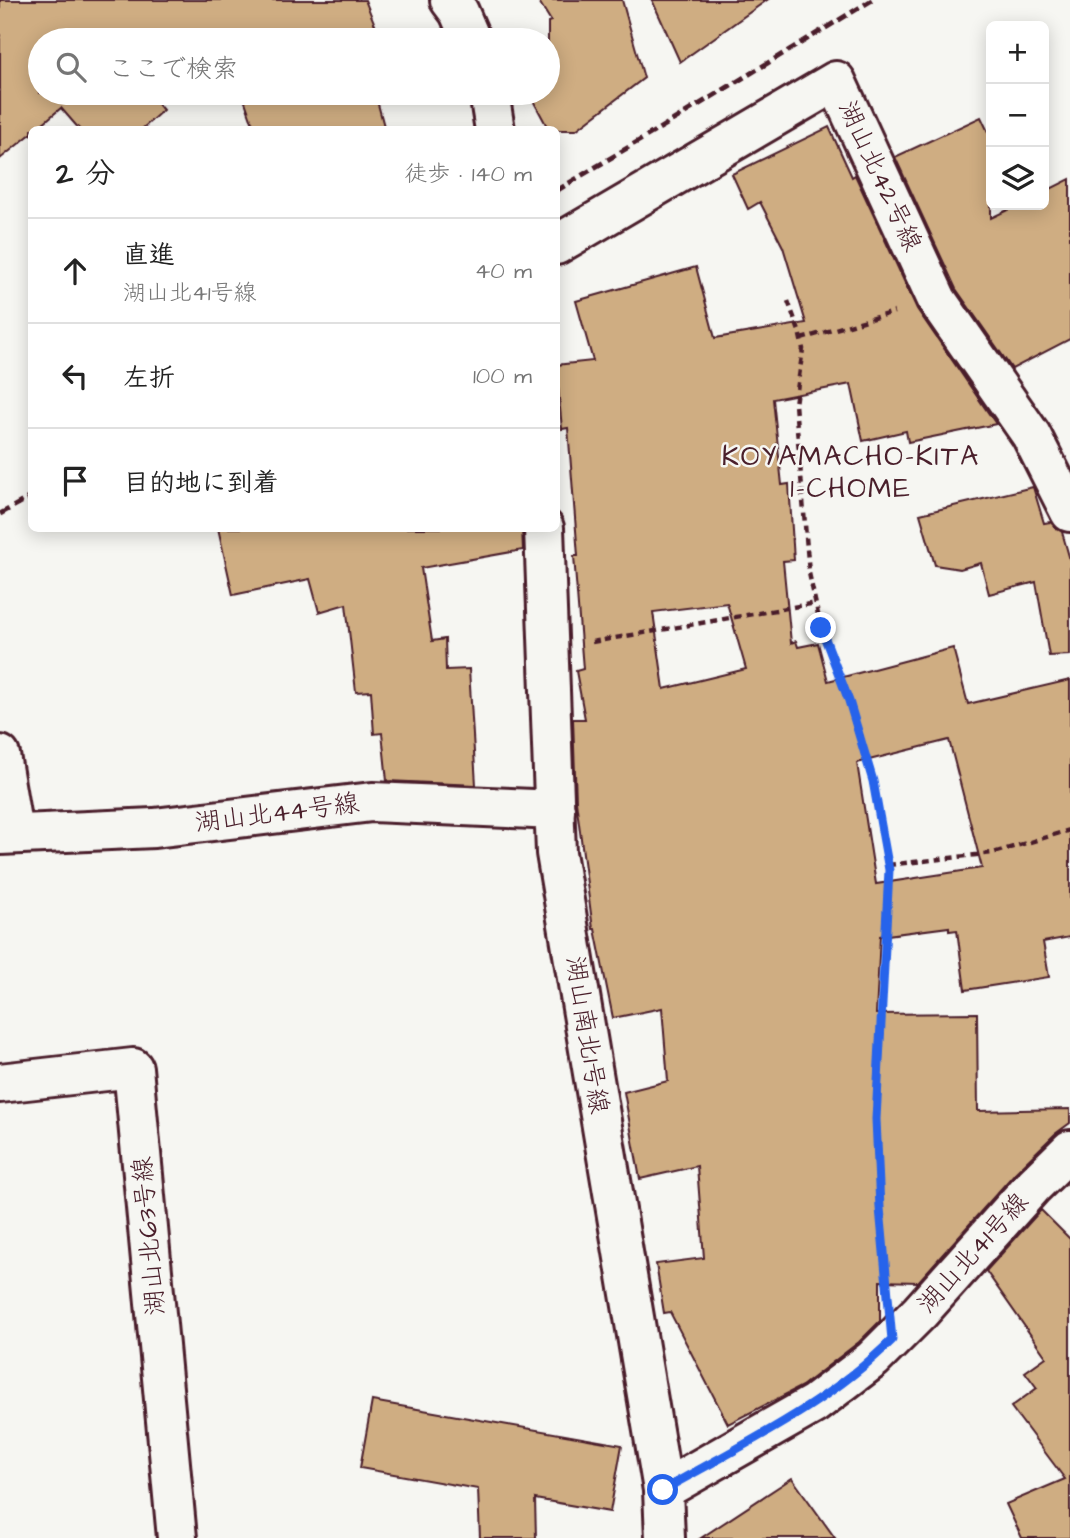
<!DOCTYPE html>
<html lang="ja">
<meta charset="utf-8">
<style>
body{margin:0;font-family:"Architects Daughter","Klee One",sans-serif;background:#f6f6f6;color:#222}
.controls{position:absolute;right:21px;top:21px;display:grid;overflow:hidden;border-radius:10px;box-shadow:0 4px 18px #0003}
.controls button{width:63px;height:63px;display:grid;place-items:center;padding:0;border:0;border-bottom:2px solid #e0e0e0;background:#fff;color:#222;font:35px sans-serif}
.stop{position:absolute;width:21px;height:21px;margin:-16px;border:5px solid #2563eb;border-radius:50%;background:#fff}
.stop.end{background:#2563eb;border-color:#fff;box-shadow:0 2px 7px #0008}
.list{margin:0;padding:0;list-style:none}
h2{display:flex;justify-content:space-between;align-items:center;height:91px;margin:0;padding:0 28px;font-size:30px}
h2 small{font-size:23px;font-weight:400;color:#767676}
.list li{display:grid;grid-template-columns:46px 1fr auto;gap:21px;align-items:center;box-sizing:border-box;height:105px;padding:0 28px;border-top:2px solid #e0e0e0}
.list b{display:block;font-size:26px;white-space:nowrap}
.list p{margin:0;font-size:23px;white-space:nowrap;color:#767676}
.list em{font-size:23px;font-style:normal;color:#767676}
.icon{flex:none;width:38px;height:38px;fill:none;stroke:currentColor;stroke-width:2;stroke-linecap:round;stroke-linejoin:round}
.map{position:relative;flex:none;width:1070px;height:1538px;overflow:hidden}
.search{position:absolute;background:#fff;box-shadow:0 4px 18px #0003;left:28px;top:28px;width:532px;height:77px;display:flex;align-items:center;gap:18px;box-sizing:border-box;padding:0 24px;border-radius:38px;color:#767676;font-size:26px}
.panel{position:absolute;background:#fff;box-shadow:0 4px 18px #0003;left:28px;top:126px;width:532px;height:406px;border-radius:10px}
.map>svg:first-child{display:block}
.building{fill:#cfad82;stroke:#4a1f2b;stroke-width:2;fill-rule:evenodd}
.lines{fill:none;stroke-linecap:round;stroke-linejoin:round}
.minor-casing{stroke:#4a1f2b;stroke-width:44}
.path{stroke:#4a1f2b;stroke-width:4.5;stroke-dasharray:7 5;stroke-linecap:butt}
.minor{stroke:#f6f6f2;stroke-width:38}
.rail{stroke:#4a1f2b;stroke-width:5;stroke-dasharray:10 5;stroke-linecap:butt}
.route{stroke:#2563eb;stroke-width:9}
.labels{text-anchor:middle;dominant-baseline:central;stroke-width:5;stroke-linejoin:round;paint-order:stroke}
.street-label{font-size:26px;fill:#4a1f2b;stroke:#f6f6f2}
.neighbourhood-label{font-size:28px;letter-spacing:2px;fill:#4a1f2b;stroke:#f6f6f2}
</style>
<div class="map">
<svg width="1070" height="1538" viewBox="0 0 1070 1538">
<rect width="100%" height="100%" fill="#f6f6f2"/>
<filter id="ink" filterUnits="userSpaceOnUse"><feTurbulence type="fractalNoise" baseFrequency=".0143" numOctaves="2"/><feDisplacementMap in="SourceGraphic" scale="14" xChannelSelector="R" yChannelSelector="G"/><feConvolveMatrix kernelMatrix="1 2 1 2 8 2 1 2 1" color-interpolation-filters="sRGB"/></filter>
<g filter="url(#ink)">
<!-- building -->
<g class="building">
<polygon points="0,0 365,0 381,40 223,40 221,35 215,40 40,40 40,93 158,93 153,98 163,110 141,130 80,130 61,108 35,130 32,130 32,133 0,159"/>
<polygon points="538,0 622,0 644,78 576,130 549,130 529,93 548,93 548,22 551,21"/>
<polygon points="652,0 767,0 680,62"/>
<polygon points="242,93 375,93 385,130 255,130"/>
<polygon points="981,117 991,138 991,218 1018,205 1044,205 1044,192 1070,179 1070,339 1012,369 956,289 895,157"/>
<path d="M 829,127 L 852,177 L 855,175 L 917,309 L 996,424 L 908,442 L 906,431 L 863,441 L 851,384 L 773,399 L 782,485 L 789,484 L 794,560 L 783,561 L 791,643 L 796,641 L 798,647 L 818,643 L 828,681 L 953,648 L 968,704 L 1070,680 L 1070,937 L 1043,942 L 1049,977 L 965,990 L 957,930 L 949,931 L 949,927 L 880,936 L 876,1014 L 977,1013 L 978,1111 L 1070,1109 L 1070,1123 L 1055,1134 L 1016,1172 L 918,1282 L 880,1281 L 880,1321 L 859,1342 L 802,1386 L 728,1424 L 670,1312 L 664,1313 L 656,1264 L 704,1258 L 697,1166 L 640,1179 L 624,1092 L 668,1081 L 662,1008 L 613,1018 L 595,929 L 593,929 L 576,801 L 573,719 L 585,719 L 576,671 L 583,669 L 574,556 L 578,556 L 568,428 L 562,429 L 556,365 L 593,361 L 576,301 L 696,267 L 715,338 L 806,323 L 783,247 L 760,202 L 748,209 L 732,174 ZM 727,603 L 746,669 L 664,689 L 653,612 ZM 949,740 L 982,868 L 876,884 L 857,763 Z"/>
<polygon points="1033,487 1044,523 1050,522 1062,532 1070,560 1070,655 1049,656 1036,582 989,594 981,563 960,569 935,565 920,514"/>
<polygon points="218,528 522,528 523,550 421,568 432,641 445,639 446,670 469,669 476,785 387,781 382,733 374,734 371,691 356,692 346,604 319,612 310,579 233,595"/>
<polygon points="1041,1210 1070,1239 1070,1538 1022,1538 1006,1504 1065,1479 1011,1407 1037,1388 1025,1372 1046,1357 986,1271"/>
<polygon points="372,1401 622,1445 610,1512 535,1499 536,1538 480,1538 478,1489 360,1468"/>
<polygon points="792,1478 835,1538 701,1538"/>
</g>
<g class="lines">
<defs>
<g id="minor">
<polyline points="450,0 459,12 471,40"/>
<polyline points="489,93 495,130"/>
<polyline points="556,245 836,81 937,300 1031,435 1070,512"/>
<polyline points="544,528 556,853 663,1490 665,1538"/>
<polyline points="0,755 13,832"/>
<polyline points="0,835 154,828 372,802 555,810"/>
<polyline points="0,1083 133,1068 177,1538"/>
<polyline points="663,1490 814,1404 873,1359 920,1312 1032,1187 1070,1150"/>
</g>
</defs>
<!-- minor casing -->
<use href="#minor" class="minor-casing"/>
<!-- path -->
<g class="path">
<polyline points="788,301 799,331 803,349 795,404 809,573 821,628 849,701 873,781 889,870 876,1119 880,1208 887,1282"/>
<polyline points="801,339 894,312"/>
<polyline points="592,642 816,603"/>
<polyline points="888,865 993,853 1070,830"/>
</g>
<!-- minor -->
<use href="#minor" class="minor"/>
<!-- rail -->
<g class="rail">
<polyline points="556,191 872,0"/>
<polyline points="0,514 32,496"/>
</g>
</g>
</g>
<g class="lines" filter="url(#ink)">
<!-- route -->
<path class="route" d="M 663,1490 C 742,1445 827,1405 892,1340 L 880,1208 L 876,1119 L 889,870 L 873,781 L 849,701 L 821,628"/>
</g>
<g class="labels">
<!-- street labels -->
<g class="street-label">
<text transform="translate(880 176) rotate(65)">湖山北42号線</text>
<text transform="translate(277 813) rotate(-7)">湖山北44号線</text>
<text transform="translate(587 1035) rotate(81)">湖山南北1号線</text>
<text transform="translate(149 1236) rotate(-95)">湖山北63号線</text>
<text transform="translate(973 1253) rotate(-48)">湖山北41号線</text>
</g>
<!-- neighbourhood labels -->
<g class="neighbourhood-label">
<text x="851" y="456">KOYAMACHO-KITA<tspan x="851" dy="32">1-CHOME</tspan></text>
</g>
</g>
</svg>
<div class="controls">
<button>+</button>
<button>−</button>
<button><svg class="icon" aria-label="layers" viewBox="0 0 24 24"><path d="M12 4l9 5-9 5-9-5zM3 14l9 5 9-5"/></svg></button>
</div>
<div class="stop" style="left:663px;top:1490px"></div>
<div class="stop end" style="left:821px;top:628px"></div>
<div class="search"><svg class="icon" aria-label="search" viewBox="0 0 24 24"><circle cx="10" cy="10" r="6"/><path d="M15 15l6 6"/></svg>ここで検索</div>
<section class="panel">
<h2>2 分<small>徒歩 · 140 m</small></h2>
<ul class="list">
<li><svg class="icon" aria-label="ahead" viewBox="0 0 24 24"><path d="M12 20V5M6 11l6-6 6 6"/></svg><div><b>直進</b><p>湖山北41号線</p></div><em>40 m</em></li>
<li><svg class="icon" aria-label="left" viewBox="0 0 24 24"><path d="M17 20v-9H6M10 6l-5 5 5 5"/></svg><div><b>左折</b></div><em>100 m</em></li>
<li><svg class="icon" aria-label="arrive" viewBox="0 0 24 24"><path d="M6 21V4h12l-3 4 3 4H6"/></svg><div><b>目的地に到着</b></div></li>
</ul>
</section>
</div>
